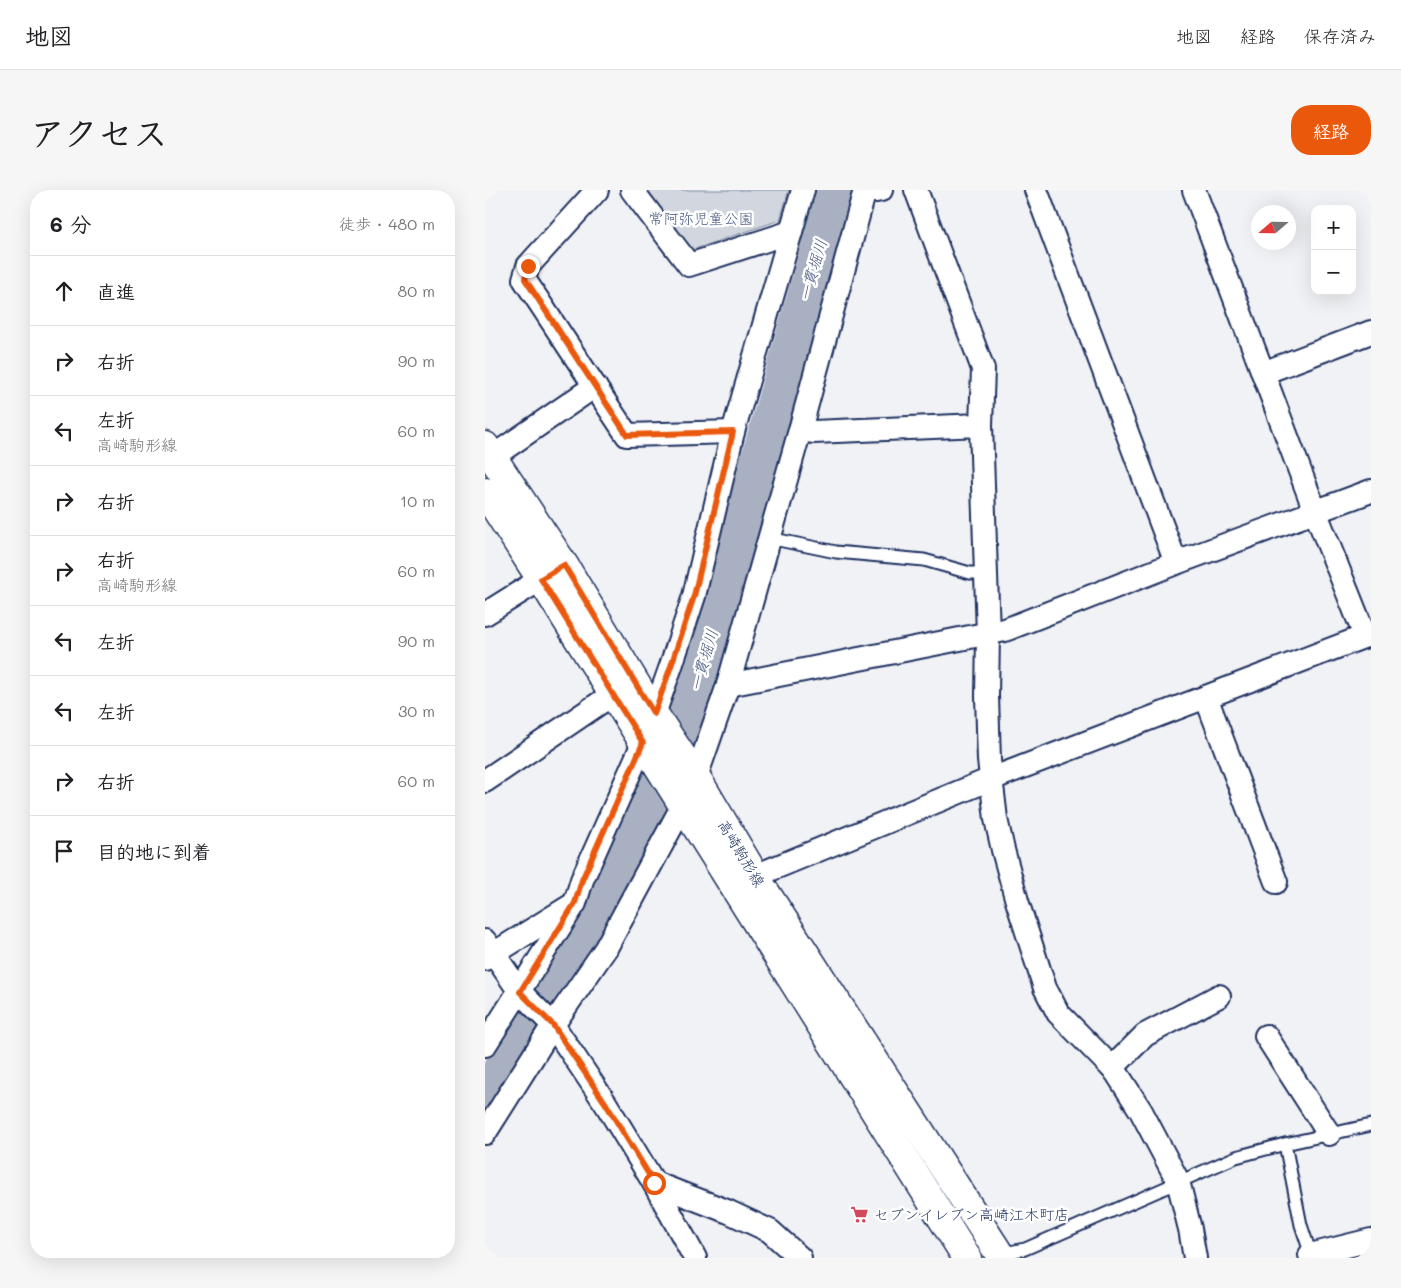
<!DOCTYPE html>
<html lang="ja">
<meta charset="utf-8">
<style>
body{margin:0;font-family:Mali,"Klee One",sans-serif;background:#f6f6f6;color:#202124}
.controls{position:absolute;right:15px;top:15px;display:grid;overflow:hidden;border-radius:10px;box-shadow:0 5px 20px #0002}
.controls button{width:45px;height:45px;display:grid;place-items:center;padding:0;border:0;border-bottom:1px solid #e0e0e0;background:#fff;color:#202124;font:25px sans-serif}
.compass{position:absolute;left:766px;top:15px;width:45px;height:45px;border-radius:50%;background:#fff;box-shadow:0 5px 20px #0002;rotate:250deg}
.stop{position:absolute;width:15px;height:15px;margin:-11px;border:4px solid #ea580c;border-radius:50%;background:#fff}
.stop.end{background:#ea580c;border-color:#fff;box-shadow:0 1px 5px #0008}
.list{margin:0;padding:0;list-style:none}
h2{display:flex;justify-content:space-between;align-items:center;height:65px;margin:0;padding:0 20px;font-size:21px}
h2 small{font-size:16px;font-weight:400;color:#757577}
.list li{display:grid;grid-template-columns:32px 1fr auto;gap:15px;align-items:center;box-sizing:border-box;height:70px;padding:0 20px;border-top:1px solid #e0e0e0}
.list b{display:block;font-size:19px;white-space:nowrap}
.list p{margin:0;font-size:16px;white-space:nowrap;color:#757577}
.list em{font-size:16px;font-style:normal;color:#757577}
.icon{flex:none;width:28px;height:28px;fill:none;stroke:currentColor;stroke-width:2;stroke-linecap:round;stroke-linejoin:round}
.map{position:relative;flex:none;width:886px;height:1068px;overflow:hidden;border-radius:20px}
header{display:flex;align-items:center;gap:30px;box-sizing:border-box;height:70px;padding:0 25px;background:#fff;border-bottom:1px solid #e0e0e0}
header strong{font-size:24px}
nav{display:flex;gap:28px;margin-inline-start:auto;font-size:18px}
.intro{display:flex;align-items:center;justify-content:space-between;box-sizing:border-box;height:120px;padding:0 30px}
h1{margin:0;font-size:35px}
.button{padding:12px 22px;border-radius:20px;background:#ea580c;color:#fff;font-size:18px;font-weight:700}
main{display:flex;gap:30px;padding:0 30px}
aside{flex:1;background:#fff;border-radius:20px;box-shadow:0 5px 20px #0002}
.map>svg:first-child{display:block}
.green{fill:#d2d6df;stroke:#76829e}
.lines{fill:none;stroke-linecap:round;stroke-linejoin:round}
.river{stroke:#a8b0c2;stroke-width:38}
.service-casing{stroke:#1b2f5e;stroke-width:15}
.minor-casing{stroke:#1b2f5e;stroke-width:26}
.primary-casing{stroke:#1b2f5e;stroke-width:31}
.service{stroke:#fff;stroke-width:11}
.minor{stroke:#fff;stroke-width:22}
.primary{stroke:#fff;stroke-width:28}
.route{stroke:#ea580c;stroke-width:6}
.labels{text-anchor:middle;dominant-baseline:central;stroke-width:5;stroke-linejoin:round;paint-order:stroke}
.park-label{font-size:15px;fill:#49597e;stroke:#fff}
.street-label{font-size:15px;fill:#1b2f5e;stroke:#fff}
.poi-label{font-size:15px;fill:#1b2f5e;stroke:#fff;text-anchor:start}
.water-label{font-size:16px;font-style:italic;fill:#4c5c81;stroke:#fff}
</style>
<header>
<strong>地図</strong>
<nav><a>地図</a><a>経路</a><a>保存済み</a></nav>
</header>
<div class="intro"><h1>アクセス</h1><a class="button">経路</a></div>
<main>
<aside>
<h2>6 分<small>徒歩 · 480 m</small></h2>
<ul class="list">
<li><svg class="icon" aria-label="ahead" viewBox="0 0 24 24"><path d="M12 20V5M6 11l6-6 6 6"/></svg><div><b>直進</b></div><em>80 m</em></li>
<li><svg class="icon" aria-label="right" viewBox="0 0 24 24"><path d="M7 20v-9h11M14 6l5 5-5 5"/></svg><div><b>右折</b></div><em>90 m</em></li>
<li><svg class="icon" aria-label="left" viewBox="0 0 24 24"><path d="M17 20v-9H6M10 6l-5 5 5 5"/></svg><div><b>左折</b><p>高崎駒形線</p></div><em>60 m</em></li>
<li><svg class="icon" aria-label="right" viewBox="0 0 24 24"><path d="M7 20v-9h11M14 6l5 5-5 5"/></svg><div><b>右折</b></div><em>10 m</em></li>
<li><svg class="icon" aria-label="right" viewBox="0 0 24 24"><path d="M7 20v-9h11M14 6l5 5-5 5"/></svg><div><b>右折</b><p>高崎駒形線</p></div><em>60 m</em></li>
<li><svg class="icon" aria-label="left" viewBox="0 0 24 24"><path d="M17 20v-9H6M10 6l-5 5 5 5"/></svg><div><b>左折</b></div><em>90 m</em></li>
<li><svg class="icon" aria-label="left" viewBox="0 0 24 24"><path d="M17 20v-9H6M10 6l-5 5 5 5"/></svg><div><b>左折</b></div><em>30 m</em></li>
<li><svg class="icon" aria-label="right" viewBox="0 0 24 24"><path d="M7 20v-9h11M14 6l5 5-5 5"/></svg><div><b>右折</b></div><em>60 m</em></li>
<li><svg class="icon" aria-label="arrive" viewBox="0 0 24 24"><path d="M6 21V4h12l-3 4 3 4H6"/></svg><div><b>目的地に到着</b></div></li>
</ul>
</aside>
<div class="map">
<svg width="886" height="1068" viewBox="0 0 886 1068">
<rect width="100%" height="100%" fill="#f1f2f5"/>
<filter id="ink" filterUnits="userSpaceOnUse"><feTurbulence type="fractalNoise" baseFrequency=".02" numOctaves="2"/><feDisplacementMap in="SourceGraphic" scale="10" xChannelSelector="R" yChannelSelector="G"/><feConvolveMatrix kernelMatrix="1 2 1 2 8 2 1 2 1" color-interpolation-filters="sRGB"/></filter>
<g filter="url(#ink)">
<!-- green -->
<polygon class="green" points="162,0 304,0 295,30 204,61"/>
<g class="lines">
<!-- river -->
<polyline class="river" points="0,906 19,877 107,727 158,628 206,511 330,75 349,0"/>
<defs>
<g id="service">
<polyline points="284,348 351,362 439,370 485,383 501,383"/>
<polyline points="800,954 816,1035 827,1068"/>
<polyline points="514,1064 540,1059 751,967 800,954 886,935"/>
</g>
<g id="minor">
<polyline points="112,0 43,76 39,89 142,245 248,242"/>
<polyline points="147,0 204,75 306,42"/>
<polyline points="431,0 498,179 496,235 503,444 502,506 504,570 511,629 518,660 532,711 560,798 573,823 631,882 656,921 693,991 705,1039 710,1068"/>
<polyline points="551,0 691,373"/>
<polyline points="709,0 830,321 880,446"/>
<polyline points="778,183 886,142"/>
<polyline points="315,240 328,242 496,235"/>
<polyline points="7,267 110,196"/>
<polyline points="0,424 69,381"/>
<polyline points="243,495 520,440 691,373 886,301"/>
<polyline points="721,507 791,692"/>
<polyline points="169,524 186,476 209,406 248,242 318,0"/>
<polyline points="211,587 243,495 315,240 380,0 391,1 396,0"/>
<polyline points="0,591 128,504"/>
<polyline points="270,686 506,589 886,444"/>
<polyline points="0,751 35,802 68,835 121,914 169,993 210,1068"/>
<polyline points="0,769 87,715"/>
<polyline points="781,846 844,944"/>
<polyline points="0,855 90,713 97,690 158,553"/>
<polyline points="627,878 660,845 734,806"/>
<polyline points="0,943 68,835 121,758 198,615"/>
<polyline points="169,993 244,1022 285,1041 315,1068"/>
<polyline points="825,1065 886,1050"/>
</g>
<g id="primary">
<polyline points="0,256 79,375 169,524 211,587 270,686 517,1068"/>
<polyline points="0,302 56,389 482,1068"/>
</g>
</defs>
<!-- service casing -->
<use href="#service" class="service-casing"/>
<!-- minor casing -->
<use href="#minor" class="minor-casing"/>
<!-- primary casing -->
<use href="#primary" class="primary-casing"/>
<!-- service -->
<use href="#service" class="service"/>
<!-- minor -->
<use href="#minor" class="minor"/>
<!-- primary -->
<use href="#primary" class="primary"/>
</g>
</g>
<g class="lines" filter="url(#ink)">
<!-- route -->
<polyline class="route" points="43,76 40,89 142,245 248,242 209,406 186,476 169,524 79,375 56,389 158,553 97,690 90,713 35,802 68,835 121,914 169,993"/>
</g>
<!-- icons -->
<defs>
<symbol id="supermarket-bare" viewBox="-9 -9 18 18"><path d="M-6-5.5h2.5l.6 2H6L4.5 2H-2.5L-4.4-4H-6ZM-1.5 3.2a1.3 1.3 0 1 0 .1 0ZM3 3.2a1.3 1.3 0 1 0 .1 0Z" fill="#d1495b" stroke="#fff" stroke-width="2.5" paint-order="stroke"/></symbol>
</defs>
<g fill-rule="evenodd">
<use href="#supermarket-bare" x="362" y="1012" width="25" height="25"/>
</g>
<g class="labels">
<!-- park labels -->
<g class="park-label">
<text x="216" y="28">常阿弥児童公園</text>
</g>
<!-- street labels -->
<g class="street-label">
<text transform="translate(257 663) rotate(59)">高崎駒形線</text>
</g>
<!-- poi labels -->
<g class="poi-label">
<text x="389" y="1024">セブンイレブン高崎江木町店</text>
</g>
<!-- water labels -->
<g class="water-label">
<text transform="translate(327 80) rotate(-74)">一貫堀川</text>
<text transform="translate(218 470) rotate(-74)">一貫堀川</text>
</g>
</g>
</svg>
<div class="controls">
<button>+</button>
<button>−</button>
</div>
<svg class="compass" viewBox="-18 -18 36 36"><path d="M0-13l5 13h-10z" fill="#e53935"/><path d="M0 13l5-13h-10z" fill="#757577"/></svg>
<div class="stop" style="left:169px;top:993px"></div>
<div class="stop end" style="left:43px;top:76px"></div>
</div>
</main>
